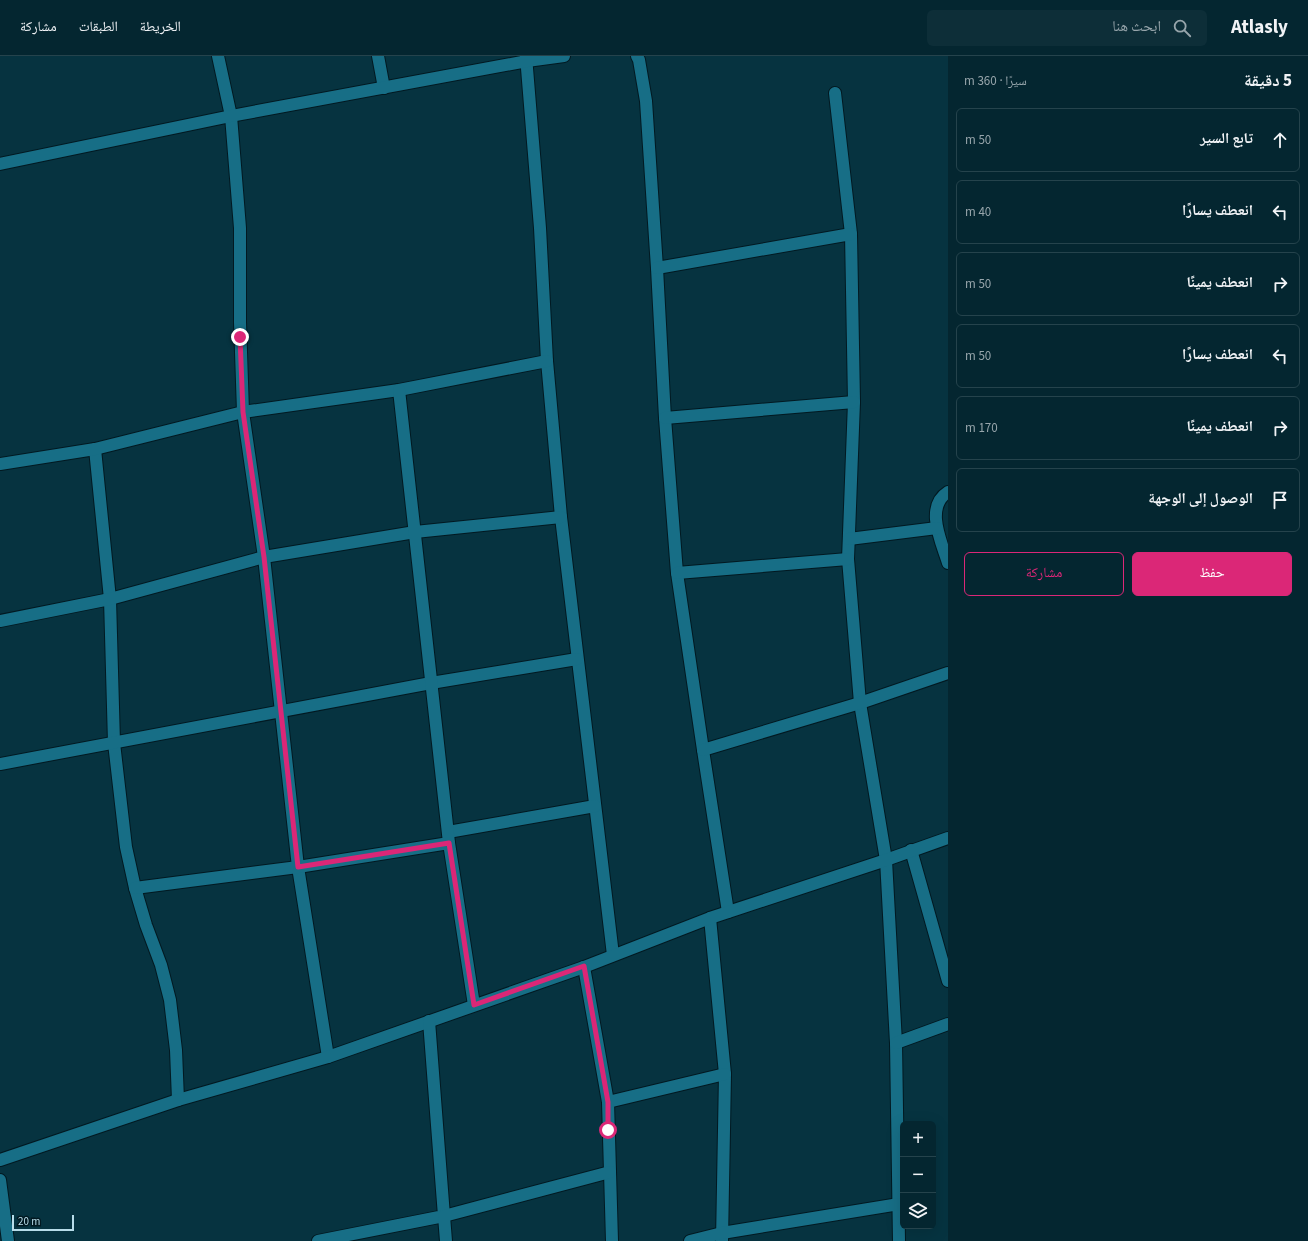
<!DOCTYPE html>
<html lang="ar">
<meta charset="utf-8">
<style>
body{margin:0;font-family:"Source Sans 3","Noto Naskh Arabic",sans-serif;background:#0d2e38;color:#f1f3f6;direction:rtl}
.controls{position:absolute;right:12px;bottom:12px;display:grid;overflow:hidden;border-radius:6px;box-shadow:0 4px 16px #0002}
.controls button{width:36px;height:36px;display:grid;place-items:center;padding:0;border:0;border-bottom:1px solid #25434c;background:#042630;color:#f1f3f6;font:20px sans-serif}
.scale{position:absolute;left:12px;bottom:10px;width:62px;box-sizing:border-box;padding-left:4px;border:2px solid #b8ddea;border-top:0;font-size:11px;line-height:14px;white-space:nowrap;color:#b8ddea;-webkit-text-stroke:3px #021921;paint-order:stroke}
.stop{position:absolute;width:12px;height:12px;margin:-9px;border:3px solid #db2777;border-radius:50%;background:#fff}
.stop.end{background:#db2777;border-color:#fff;box-shadow:0 1px 4px #0008}
.list{margin:0;padding:0;list-style:none}
h2{display:flex;justify-content:space-between;align-items:center;height:52px;margin:0;padding:0 16px;font-size:17px}
h2 small{font-size:13px;font-weight:400;color:#97a5ab}
.list li{display:grid;grid-template-columns:26px 1fr auto;gap:12px;align-items:center;box-sizing:border-box;height:64px;margin:0 8px 8px;padding:0 8px;border:1px solid #25434c;border-radius:6px}
.list b{display:block;font-size:15px;white-space:nowrap}
.list em{font-size:13px;font-style:normal;color:#97a5ab}
.actions{display:flex;gap:8px;padding:12px 16px}
.actions a{flex:1;padding:9px 0;border:1px solid #db2777;border-radius:6px;text-align:center;font-size:14px;color:#db2777}
.actions .main{background:#db2777;color:#fff}
.icon{flex:none;width:22px;height:22px;fill:none;stroke:currentColor;stroke-width:2;stroke-linecap:round;stroke-linejoin:round}
.map{position:relative;flex:none;width:948px;height:1185px;overflow:hidden;direction:ltr}
header{display:flex;align-items:center;gap:24px;box-sizing:border-box;height:56px;padding:0 20px;background:#042630;border-bottom:1px solid #25434c}
header strong{font-size:19px}
nav{display:flex;gap:22px;margin-inline-start:auto;font-size:14px}
.search{width:280px;height:36px;background:#0d2e38;display:flex;align-items:center;gap:10px;box-sizing:border-box;padding:0 14px;border-radius:6px;color:#97a5ab;font-size:15px}
main{display:flex}
aside{flex:1;background:#042630}
.map>svg:first-child{display:block}
.lines{fill:none;stroke-linecap:round;stroke-linejoin:round}
.street-casing{stroke:#021921;stroke-width:14}
.street{stroke:#176e86;stroke-width:12}
.route{stroke:#db2777;stroke-width:5}
</style>
<header>
<strong>Atlasly</strong>
<div class="search"><svg class="icon" aria-label="search" viewBox="0 0 24 24"><circle cx="10" cy="10" r="6"/><path d="M15 15l6 6"/></svg>ابحث هنا</div>
<nav><a>الخريطة</a><a>الطبقات</a><a>مشاركة</a></nav>
</header>
<main>
<aside>
<h2>5 دقيقة<small>سيرًا · 360 m</small></h2>
<ul class="list">
<li><svg class="icon" aria-label="ahead" viewBox="0 0 24 24"><path d="M12 20V5M6 11l6-6 6 6"/></svg><div><b>تابع السير</b></div><em>50 m</em></li>
<li><svg class="icon" aria-label="left" viewBox="0 0 24 24"><path d="M17 20v-9H6M10 6l-5 5 5 5"/></svg><div><b>انعطف يسارًا</b></div><em>40 m</em></li>
<li><svg class="icon" aria-label="right" viewBox="0 0 24 24"><path d="M7 20v-9h11M14 6l5 5-5 5"/></svg><div><b>انعطف يمينًا</b></div><em>50 m</em></li>
<li><svg class="icon" aria-label="left" viewBox="0 0 24 24"><path d="M17 20v-9H6M10 6l-5 5 5 5"/></svg><div><b>انعطف يسارًا</b></div><em>50 m</em></li>
<li><svg class="icon" aria-label="right" viewBox="0 0 24 24"><path d="M7 20v-9h11M14 6l5 5-5 5"/></svg><div><b>انعطف يمينًا</b></div><em>170 m</em></li>
<li><svg class="icon" aria-label="arrive" viewBox="0 0 24 24"><path d="M6 21V4h12l-3 4 3 4H6"/></svg><div><b>الوصول إلى الوجهة</b></div></li>
</ul>
<div class="actions"><a class="main">حفظ</a><a>مشاركة</a></div>
</aside>
<div class="map">
<svg width="948" height="1185" viewBox="0 0 948 1185">
<rect width="100%" height="100%" fill="#063340"/>
<g class="lines">
<defs>
<g id="street">
<polyline points="218,0 231,60 240,172 240,266 243,356 264,501 298,811 328,1001"/>
<polyline points="378,0 384,32"/>
<polyline points="526,0 540,172 547,305 561,461 613,899"/>
<polyline points="637,0 639,4 646,45 657,212 665,362 677,517 703,694 728,856"/>
<polyline points="835,37 851,178 854,346 848,503 860,647 886,804 896,987 899,1185"/>
<polyline points="0,108 231,60 527,5 564,0"/>
<polyline points="657,212 851,178"/>
<polyline points="665,362 854,346"/>
<polyline points="95,393 110,543 114,687 126,791 135,832 146,869 161,909 170,944 176,994 178,1044"/>
<polyline points="0,408 95,393 243,356 399,334 547,305"/>
<path d="M 948,436 C 924,451 942,487 948,507"/>
<polyline points="849,483 937,472"/>
<polyline points="677,517 848,503"/>
<polyline points="0,565 110,543 264,501 415,476 561,461"/>
<polyline points="703,694 860,647 948,617"/>
<polyline points="0,708 431,627 577,603"/>
<polyline points="448,776 595,750"/>
<polyline points="449,787 474,949"/>
<polyline points="911,794 948,925"/>
<polyline points="135,832 298,811 449,787 399,334"/>
<polyline points="710,862 725,1018 722,1185"/>
<polyline points="584,911 608,1046 612,1185"/>
<polyline points="896,987 948,968"/>
<polyline points="608,1046 725,1018"/>
<polyline points="0,1104 178,1044 328,1001 584,911 710,862 886,804 948,782"/>
<polyline points="0,1124 8,1185"/>
<polyline points="318,1185 444,1160 429,965"/>
<polyline points="446,1185 444,1160 610,1116"/>
<polyline points="690,1185 722,1177 899,1148"/>
</g>
</defs>
<!-- street casing -->
<use href="#street" class="street-casing"/>
<!-- street -->
<use href="#street" class="street"/>
</g>
<g class="lines">
<!-- route -->
<polyline class="route" points="240,281 243,356 264,501 298,811 449,787 474,949 584,910 608,1046 608,1074"/>
</g>
</svg>
<div class="controls">
<button>+</button>
<button>−</button>
<button><svg class="icon" aria-label="layers" viewBox="0 0 24 24"><path d="M12 4l9 5-9 5-9-5zM3 14l9 5 9-5"/></svg></button>
</div>
<div class="scale">20 m</div>
<div class="stop" style="left:608px;top:1074px"></div>
<div class="stop end" style="left:240px;top:281px"></div>
</div>
</main>
